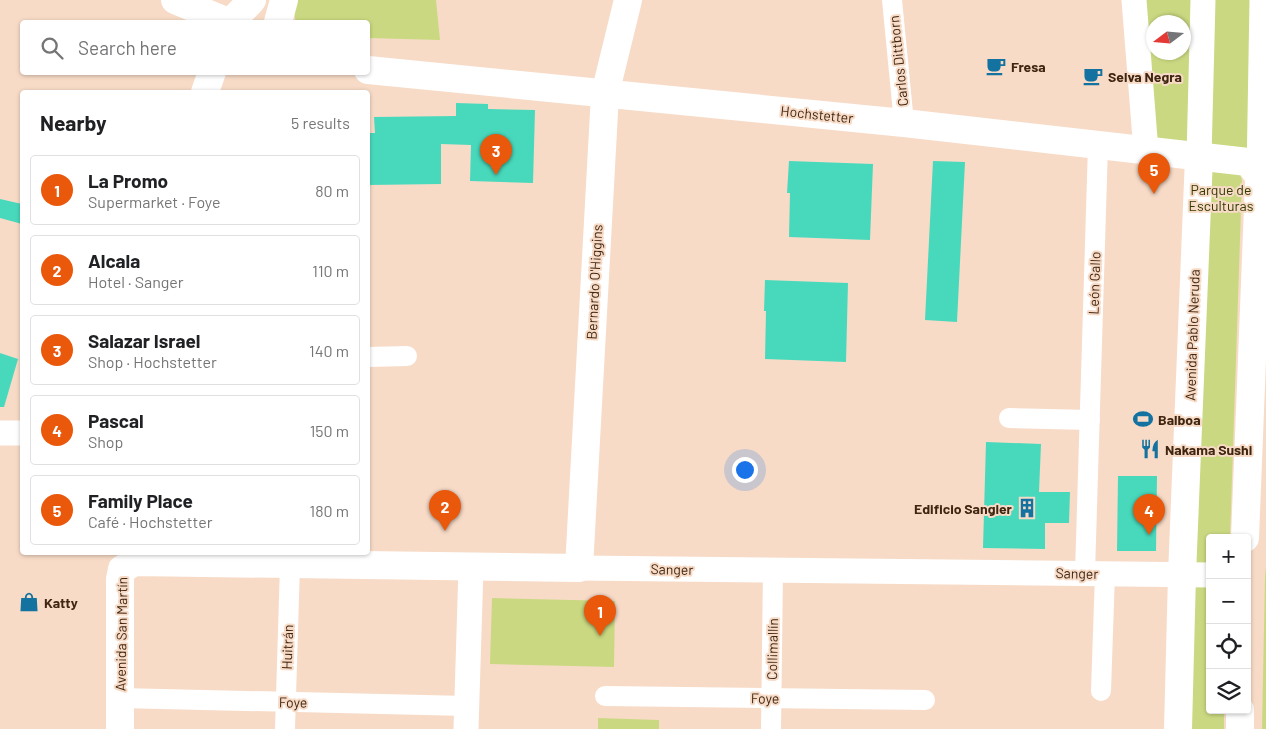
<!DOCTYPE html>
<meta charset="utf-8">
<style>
body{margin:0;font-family:Barlow,sans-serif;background:#f2f2f2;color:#202124}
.controls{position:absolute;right:15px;bottom:15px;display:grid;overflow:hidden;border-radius:5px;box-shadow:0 1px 4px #0004}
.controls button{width:45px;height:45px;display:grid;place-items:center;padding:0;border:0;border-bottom:1px solid #e0e0e0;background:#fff;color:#202124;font:25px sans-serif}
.compass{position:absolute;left:1146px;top:15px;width:45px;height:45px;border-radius:50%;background:#fff;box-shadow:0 1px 4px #0004;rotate:254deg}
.you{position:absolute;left:744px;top:469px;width:18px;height:18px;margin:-12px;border:4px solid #fff;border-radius:50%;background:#1a73e8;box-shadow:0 0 0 8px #1a73e833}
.badge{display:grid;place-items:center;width:32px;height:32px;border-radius:50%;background:#ea580c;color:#fff;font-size:16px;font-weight:700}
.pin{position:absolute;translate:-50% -41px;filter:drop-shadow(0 1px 2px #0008)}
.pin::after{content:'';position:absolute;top:26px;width:18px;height:15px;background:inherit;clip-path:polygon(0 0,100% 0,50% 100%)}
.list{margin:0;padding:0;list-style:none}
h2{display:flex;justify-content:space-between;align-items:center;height:65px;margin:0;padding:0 20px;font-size:21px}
h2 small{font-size:16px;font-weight:400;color:#757577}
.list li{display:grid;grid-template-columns:32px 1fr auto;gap:15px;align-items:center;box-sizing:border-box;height:70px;margin:0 10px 10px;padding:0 10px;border:1px solid #e0e0e0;border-radius:5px}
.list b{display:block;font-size:19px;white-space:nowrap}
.list p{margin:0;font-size:16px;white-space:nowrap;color:#757577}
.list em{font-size:16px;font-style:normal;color:#757577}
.icon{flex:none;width:28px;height:28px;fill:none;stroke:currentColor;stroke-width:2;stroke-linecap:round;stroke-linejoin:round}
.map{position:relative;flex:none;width:1266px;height:729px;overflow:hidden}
.search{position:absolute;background:#fff;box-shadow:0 1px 4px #0004;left:20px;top:20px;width:350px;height:55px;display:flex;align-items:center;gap:12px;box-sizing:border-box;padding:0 18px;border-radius:5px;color:#757577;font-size:19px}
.panel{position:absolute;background:#fff;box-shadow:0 1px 4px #0004;left:20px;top:90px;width:350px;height:465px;border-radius:5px}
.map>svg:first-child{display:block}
.green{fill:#cad981;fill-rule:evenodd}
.building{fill:#48d9bc}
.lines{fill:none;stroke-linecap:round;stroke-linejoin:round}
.minor{stroke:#fff;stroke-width:20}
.tertiary{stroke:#fff;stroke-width:25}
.secondary{stroke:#fff;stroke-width:28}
.labels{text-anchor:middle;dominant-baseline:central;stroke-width:4;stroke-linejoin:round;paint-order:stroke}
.street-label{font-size:14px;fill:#402611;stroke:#f7dbc7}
.poi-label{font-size:14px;font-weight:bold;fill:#402611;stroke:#f7dbc7;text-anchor:start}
.park-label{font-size:14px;fill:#323900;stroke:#f7dbc7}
</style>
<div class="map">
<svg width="1266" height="729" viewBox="0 0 1266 729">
<rect width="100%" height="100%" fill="#f7dbc7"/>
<!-- green -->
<g class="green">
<path d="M 298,0 L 436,0 L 440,40 L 368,38 L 368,22 L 296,22 C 294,15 293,7 298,0 Z"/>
<path d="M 1138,0 L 1257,0 L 1256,159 L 1151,144 ZM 1154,22 L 1184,22 L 1184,52 L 1154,52 Z"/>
<polygon points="1237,166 1242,180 1230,538 1210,538 1210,710 1224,710 1224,729 1186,729 1201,172"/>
<polygon points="1266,566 1266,729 1262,729 1265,577"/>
<polygon points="492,598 615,601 614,667 490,664"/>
<polygon points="598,718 659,720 659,729 598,729"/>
</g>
<!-- building -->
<g class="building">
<polygon points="456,103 488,104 488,109 535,110 533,183 470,181 471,145 441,144 441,184 368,185 368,133 375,133 374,117 456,116"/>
<polygon points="789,161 873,164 870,240 789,237 790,193 787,193"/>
<polygon points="933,161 965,162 957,322 925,320"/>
<polygon points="0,199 22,204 22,224 0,218"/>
<polygon points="765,280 848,283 846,362 765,359 766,311 764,311"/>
<polygon points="0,353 18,359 4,407 0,407"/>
<polygon points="986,442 1041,444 1039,492 1070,492 1069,523 1045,523 1045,549 983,548"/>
<polygon points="1118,476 1157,476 1156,551 1117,551"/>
</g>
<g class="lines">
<!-- minor -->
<g class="minor">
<polyline points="892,0 904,123"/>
<polyline points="368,357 407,356"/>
<polyline points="1009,418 1090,420"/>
<polyline points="1085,573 1098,145"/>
<polyline points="1101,691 1105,573"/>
<polyline points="605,696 925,700"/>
<polyline points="120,698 467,706"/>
<polyline points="285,729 290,565"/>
<polyline points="771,729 773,570"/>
</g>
<!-- tertiary -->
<g class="tertiary">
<polyline points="1134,0 1146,151"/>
<polyline points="1199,157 1203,0"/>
<polyline points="1259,176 1262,0"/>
<polyline points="0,433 22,433"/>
<polyline points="579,568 1210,575"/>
<polyline points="466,729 471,568"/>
</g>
<!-- secondary -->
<g class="secondary">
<polyline points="175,0 228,22"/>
<polyline points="231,22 252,0"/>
<polyline points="278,22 284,0"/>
<polyline points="368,70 904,123 1248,162 1259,176 1259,181 1245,538"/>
<polyline points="205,92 212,72"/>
<polyline points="120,729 120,579 122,569 135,562 579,568 605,94 628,0"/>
<polyline points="1178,729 1182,575 1199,157"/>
<polyline points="1240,729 1240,710"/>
</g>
</g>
<!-- icons -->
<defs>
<symbol id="cafe-bare" viewBox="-9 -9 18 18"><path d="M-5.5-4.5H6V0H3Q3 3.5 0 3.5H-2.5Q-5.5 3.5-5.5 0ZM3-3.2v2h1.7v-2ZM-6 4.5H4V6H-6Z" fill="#1372a0" stroke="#f7dbc7" stroke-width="2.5" paint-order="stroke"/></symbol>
<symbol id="stadium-bare" viewBox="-9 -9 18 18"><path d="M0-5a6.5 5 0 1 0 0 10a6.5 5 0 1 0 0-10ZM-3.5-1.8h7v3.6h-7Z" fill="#1372a0" stroke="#f7dbc7" stroke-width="2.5" paint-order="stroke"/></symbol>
<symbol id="restaurant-bare" viewBox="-9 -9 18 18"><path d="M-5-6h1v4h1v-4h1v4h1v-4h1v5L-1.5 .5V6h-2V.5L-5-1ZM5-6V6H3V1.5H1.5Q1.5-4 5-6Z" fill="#1372a0" stroke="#f7dbc7" stroke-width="2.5" paint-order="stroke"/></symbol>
<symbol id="building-bare" viewBox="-9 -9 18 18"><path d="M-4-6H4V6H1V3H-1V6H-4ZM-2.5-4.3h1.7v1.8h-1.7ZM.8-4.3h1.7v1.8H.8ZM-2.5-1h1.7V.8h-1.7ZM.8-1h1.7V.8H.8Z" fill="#1372a0" stroke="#f7dbc7" stroke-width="2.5" paint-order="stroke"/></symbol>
<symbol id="shop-bare" viewBox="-9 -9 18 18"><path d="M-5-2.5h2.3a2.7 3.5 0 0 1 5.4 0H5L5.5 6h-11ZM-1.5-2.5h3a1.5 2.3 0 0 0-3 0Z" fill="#1372a0" stroke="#f7dbc7" stroke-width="2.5" paint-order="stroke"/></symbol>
</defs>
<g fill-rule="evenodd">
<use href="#cafe-bare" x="982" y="52" width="28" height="28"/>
<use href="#cafe-bare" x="1079" y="62" width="28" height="28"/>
<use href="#stadium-bare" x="1129" y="405" width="28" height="28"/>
<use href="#restaurant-bare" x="1136" y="435" width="28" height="28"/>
<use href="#building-bare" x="1013" y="494" width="28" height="28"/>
<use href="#shop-bare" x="15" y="588" width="28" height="28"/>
</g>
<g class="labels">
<!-- street labels -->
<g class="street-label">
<text transform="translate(898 61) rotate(-96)">Carlos Dittborn</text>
<text transform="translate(817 114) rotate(6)">Hochstetter</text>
<text transform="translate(594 282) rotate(-87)">Bernardo O'Higgins</text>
<text transform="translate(1094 283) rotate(-88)">León Gallo</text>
<text transform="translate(1192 335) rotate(-88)">Avenida Pablo Neruda</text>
<text transform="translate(672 569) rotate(1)">Sanger</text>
<text transform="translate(1077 573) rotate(1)">Sanger</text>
<text transform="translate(121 634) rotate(-89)">Avenida San Martín</text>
<text transform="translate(287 647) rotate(-88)">Huitrán</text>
<text transform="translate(772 649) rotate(-89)">Collimallín</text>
<text transform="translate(765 698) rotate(1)">Foye</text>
<text transform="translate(293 702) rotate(1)">Foye</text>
</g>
<!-- poi labels -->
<g class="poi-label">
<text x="1011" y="66">Fresa</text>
<text x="1108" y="76">Selva Negra</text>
<text x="1158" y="419">Balboa</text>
<text x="1165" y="449">Nakama Sushi</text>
<text x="1012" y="508" text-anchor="end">Edificio Sangier</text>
<text x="44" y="602">Katty</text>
</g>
<!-- park labels -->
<g class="park-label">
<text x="1221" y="189">Parque de<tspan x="1221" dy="16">Esculturas</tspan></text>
</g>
</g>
</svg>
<div class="controls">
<button>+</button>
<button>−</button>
<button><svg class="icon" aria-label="locate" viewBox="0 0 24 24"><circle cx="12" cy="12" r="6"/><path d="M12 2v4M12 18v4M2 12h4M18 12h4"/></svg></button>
<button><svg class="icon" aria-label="layers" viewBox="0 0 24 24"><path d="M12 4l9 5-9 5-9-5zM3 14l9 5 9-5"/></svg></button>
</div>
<svg class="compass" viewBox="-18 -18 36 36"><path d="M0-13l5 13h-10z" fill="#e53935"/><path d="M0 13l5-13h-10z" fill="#757577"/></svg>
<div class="you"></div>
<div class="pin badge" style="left:600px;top:636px">1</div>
<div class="pin badge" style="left:445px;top:531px">2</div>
<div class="pin badge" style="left:496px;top:175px">3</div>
<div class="pin badge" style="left:1149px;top:535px">4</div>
<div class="pin badge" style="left:1154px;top:194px">5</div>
<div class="search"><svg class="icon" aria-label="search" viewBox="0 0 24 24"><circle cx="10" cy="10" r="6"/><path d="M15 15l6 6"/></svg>Search here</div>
<section class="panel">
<h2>Nearby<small>5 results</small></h2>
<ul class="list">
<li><span class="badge">1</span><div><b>La Promo</b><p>Supermarket · Foye</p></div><em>80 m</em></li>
<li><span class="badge">2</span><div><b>Alcala</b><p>Hotel · Sanger</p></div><em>110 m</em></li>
<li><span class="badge">3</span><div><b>Salazar Israel</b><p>Shop · Hochstetter</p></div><em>140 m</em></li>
<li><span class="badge">4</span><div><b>Pascal</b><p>Shop</p></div><em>150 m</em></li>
<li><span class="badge">5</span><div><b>Family Place</b><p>Café · Hochstetter</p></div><em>180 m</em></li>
</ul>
</section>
</div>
